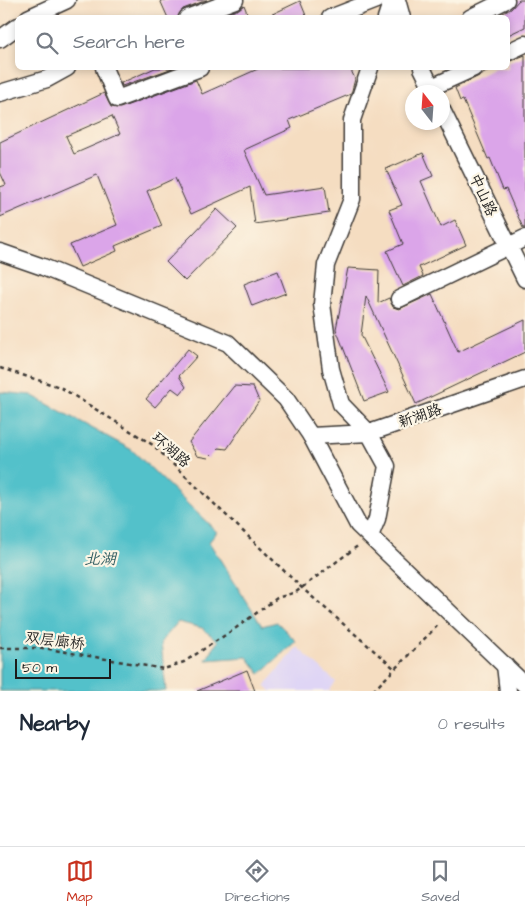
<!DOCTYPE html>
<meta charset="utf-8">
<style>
body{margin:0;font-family:"Architects Daughter","LXGW WenKai TC",sans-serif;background:#f2f2f3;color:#1f2937}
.compass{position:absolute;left:405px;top:85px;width:45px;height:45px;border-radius:50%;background:#fff;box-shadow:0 2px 8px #0003;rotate:343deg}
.scale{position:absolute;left:15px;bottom:12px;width:96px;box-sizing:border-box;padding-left:5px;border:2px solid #1c1c1c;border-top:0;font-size:14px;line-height:18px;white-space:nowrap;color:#1c1c1c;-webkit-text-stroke:4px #fcf5e5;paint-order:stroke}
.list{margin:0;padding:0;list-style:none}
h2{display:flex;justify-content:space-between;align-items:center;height:65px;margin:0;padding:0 20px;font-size:21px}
h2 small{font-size:16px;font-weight:400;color:#747a83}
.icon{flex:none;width:28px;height:28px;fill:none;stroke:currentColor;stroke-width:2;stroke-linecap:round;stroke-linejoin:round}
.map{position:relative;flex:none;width:525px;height:691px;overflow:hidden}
.search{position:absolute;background:#fff;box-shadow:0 2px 8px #0003;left:15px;right:15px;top:15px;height:55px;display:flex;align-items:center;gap:12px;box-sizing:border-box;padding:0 18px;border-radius:8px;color:#747a83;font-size:19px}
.sheet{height:155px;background:#fff}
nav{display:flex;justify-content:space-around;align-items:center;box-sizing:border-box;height:70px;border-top:1px solid #e0e1e3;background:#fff;font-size:14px;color:#747a83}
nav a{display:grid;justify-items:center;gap:2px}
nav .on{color:#c8321e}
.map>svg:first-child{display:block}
.built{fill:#dfd5f5}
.water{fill:#53c1ca;stroke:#386e73}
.building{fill:#dba5e9;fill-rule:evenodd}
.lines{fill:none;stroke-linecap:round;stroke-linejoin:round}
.minor-casing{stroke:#3d3935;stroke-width:19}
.path{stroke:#3d3935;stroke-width:2.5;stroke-dasharray:4 4;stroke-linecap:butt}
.minor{stroke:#fff;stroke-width:16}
.labels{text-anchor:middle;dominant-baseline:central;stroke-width:4.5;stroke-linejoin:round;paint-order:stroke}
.street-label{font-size:15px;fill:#1c1c1c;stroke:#fcf5e5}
.water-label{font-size:16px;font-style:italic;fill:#325e62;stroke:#fcf5e5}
</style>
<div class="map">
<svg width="525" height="691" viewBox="0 0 525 691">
<rect width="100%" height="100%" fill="#fcf5e5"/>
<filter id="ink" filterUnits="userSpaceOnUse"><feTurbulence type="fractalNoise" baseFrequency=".02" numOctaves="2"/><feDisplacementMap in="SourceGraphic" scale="10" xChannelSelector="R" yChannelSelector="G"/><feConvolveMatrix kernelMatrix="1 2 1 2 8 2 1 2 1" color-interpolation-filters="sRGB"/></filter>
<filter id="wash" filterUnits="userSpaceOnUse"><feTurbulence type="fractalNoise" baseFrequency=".0096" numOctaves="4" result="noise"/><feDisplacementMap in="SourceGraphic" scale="20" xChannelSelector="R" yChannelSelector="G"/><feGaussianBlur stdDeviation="1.12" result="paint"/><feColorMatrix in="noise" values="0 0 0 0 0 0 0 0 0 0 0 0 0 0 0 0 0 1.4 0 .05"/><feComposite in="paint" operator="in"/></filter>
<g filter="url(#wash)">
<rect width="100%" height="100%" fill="#f5ddc1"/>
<!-- built -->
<polygon class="built" points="297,647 336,682 329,691 271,691 265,685"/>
<!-- water -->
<polygon class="water" points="0,392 31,395 132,450 217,532 209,542 262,626 277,622 296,641 260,674 247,657 206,660 218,641 202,628 178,622 161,642 166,691 0,691"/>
<g id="blocks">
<!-- building -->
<g class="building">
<polygon points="160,0 207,0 183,9 177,18 168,18"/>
<polygon points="519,0 525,0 525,27 508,35 508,18 493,18 511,9"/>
<polygon points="300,1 307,18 264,18"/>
<polygon points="244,5 249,18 217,18 239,9"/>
<polygon points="525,55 525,228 523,228 506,189 503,190 490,158 488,159 463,100 460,101 455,88 495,68 508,68 508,62"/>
<polygon points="155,68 173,68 122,86 121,83"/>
<path d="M 260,68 L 350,68 L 355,79 L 351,94 L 289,120 L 292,128 L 244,150 L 264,195 L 325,186 L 329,213 L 255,224 L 250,187 L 191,214 L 175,178 L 147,191 L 162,226 L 115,246 L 117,251 L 80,267 L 70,245 L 117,225 L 97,175 L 0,217 L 0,187 L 6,185 L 0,172 L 0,142 L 104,93 L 111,107 L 120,108 L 196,80 L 202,94 ZM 112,116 L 120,134 L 74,154 L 66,136 Z"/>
<polygon points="423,153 433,176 421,181 441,227 455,220 466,245 419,267 423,276 403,286 387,251 403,244 389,210 402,205 386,169"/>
<polygon points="217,209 237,228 185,281 166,262"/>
<polygon points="348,268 379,270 378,303 389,298 393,307 399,309 432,294 458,352 525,320 525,352 416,404 366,296 361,335 389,392 364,401 336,329"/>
<polygon points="278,271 286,293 252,306 244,284"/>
<polygon points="188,349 197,356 179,376 186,387 180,394 172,388 155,407 146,399"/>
<polygon points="234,386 253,387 259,401 227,449 218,448 208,458 197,456 189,442"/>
<polygon points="247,670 255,691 197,691"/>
</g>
</g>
</g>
<g filter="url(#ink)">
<use href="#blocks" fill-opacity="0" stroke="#3d3935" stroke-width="1"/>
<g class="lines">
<defs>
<g id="minor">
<polyline points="397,0 402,18"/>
<polyline points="28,18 67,0"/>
<polyline points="187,18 235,0"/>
<polyline points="330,18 376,0"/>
<polyline points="386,18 392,0"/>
<polyline points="470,18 506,0"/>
<polyline points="0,39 18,26"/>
<polyline points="508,52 525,44"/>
<polyline points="104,68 117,99 200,68"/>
<polyline points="370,68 352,120 352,199 326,265 322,304 331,369 341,404 369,433 387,466 377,519 370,536"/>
<polyline points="422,68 434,92"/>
<polyline points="432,87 474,68"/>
<polyline points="0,93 47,79 67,68"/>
<polyline points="442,110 525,279"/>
<polyline points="0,252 43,267 228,343 286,399 311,436 358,525 525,685"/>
<polyline points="399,299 525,238"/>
<polyline points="311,436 369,433 525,379"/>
<polyline points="505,665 508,691"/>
</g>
</defs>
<!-- minor casing -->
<use href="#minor" class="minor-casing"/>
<!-- path -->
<g class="path">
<polyline points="0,368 60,387 153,445 302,588 395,669"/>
<polyline points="0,648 43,648 164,669 184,662 236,628 277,598 296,592 359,545"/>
<polyline points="373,691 440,623"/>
</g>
<!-- minor -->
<use href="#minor" class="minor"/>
</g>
</g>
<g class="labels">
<!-- street labels -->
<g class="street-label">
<text transform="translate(483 195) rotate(65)">中山路</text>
<text transform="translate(420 416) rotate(-19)">新湖路</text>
<text transform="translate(171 450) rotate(41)">环湖路</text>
<text transform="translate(55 641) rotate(7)">双层廊桥</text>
</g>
<!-- water labels -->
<g class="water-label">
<text x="100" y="559">北湖</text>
</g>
</g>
</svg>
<svg class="compass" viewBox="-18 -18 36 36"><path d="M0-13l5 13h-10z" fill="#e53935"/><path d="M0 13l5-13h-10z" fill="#747a83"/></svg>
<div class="scale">50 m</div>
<div class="search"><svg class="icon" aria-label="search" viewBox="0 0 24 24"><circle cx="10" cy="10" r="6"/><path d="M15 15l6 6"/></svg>Search here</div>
</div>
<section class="sheet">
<h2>Nearby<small>0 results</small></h2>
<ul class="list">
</ul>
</section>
<nav>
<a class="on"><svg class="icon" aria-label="map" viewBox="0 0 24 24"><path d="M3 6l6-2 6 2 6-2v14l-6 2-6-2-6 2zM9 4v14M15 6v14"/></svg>Map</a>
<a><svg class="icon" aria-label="directions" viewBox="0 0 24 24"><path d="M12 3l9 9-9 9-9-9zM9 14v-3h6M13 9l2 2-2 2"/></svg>Directions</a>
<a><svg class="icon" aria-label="saved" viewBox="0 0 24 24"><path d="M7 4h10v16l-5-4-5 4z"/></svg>Saved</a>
</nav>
